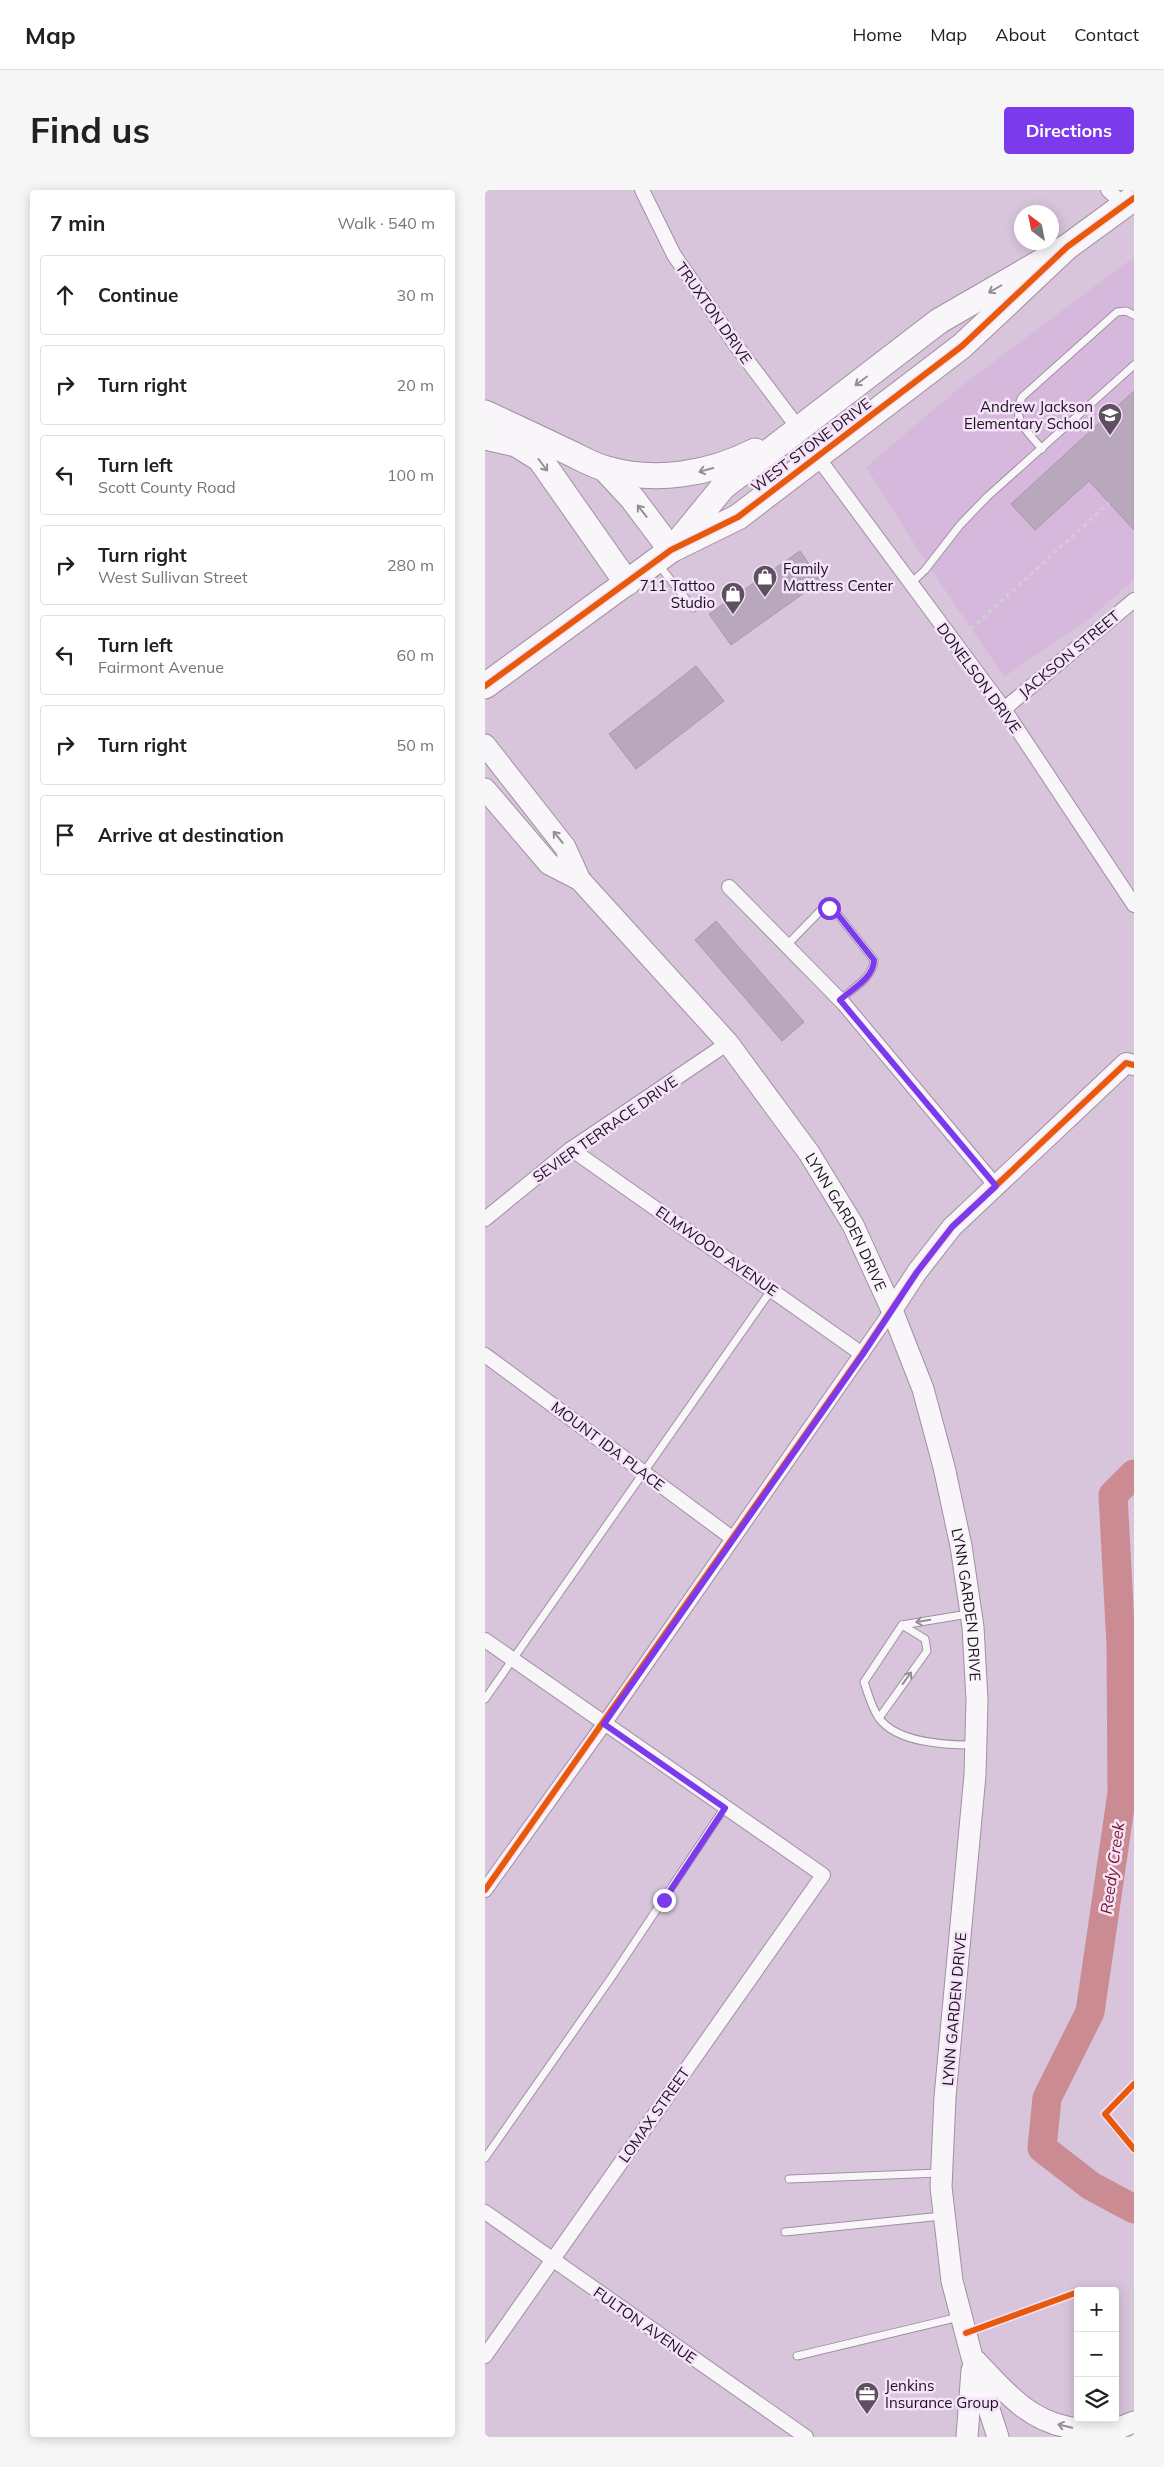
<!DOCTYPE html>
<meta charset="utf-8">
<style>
body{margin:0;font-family:Mulish,sans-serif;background:#f6f6f6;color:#202124}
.controls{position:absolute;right:15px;bottom:15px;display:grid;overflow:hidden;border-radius:5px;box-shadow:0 2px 12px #0003}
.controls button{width:45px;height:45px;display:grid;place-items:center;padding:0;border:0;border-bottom:1px solid #e0e0e0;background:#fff;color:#202124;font:25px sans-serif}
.compass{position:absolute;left:529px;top:15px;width:45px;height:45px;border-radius:50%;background:#fff;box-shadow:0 2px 12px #0003;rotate:328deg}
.stop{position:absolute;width:15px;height:15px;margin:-11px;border:4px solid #7c3aed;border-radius:50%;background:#fff}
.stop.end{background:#7c3aed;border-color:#fff;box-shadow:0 1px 5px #0008}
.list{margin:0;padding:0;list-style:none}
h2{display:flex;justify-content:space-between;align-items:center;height:65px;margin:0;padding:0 20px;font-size:21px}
h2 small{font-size:16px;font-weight:400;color:#757577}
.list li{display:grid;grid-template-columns:32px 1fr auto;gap:15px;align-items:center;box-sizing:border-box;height:80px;margin:0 10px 10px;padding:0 10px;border:1px solid #e0e0e0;border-radius:5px}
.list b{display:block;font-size:19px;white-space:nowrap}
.list p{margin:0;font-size:16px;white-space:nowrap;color:#757577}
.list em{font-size:16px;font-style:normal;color:#757577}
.icon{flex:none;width:28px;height:28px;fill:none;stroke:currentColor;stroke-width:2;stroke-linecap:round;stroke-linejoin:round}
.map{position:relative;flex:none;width:649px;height:2247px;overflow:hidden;border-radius:5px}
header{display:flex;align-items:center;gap:30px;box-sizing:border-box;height:70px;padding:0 25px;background:#fff;border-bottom:1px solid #e0e0e0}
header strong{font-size:24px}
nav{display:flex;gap:28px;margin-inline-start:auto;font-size:18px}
.intro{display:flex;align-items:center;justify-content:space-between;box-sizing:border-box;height:120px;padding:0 30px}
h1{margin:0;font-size:35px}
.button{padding:12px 22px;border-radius:5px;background:#7c3aed;color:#fff;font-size:18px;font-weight:700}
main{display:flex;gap:30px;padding:0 30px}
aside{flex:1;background:#fff;border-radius:5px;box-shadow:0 2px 12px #0003}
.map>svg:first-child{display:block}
.built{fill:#d6b8dd}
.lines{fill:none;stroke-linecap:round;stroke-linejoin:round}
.river{stroke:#ca8b92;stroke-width:29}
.building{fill:#b9a7bd;stroke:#a798aa}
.lane-casing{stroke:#9f90a2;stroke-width:9}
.street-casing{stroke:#9f90a2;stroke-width:16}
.secondary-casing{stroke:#9f90a2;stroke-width:22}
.primary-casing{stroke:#9f90a2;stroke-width:23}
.highway-casing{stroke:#9f90a2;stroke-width:27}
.path{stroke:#d2ccd4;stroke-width:3;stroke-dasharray:4 4;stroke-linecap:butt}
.lane{stroke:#f9f6fa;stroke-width:7}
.street{stroke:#f9f6fa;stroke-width:14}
.secondary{stroke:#f9f6fa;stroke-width:20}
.primary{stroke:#f9f6fa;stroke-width:21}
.highway{stroke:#f9f6fa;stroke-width:25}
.cycleway-casing{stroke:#f5e3f9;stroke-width:9}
.cycleway{stroke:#e8590c;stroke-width:6}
.oneway{stroke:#968e97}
.route{stroke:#7c3aed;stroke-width:6}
.labels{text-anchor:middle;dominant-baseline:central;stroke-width:5;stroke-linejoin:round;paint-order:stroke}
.street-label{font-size:15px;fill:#1d101f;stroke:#f5e3f9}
.poi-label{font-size:15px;fill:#1d101f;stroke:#f5e3f9;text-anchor:end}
.water-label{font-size:16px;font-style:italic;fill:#771120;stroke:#f5e3f9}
</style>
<header>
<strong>Map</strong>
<nav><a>Home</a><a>Map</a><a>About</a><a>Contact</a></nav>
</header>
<div class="intro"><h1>Find us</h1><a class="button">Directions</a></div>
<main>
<aside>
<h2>7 min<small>Walk · 540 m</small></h2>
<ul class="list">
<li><svg class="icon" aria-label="ahead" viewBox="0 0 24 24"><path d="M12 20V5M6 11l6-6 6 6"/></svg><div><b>Continue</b></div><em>30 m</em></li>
<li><svg class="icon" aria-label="right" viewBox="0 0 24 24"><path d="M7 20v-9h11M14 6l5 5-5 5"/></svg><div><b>Turn right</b></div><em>20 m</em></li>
<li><svg class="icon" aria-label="left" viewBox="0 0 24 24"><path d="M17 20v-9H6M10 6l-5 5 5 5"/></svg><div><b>Turn left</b><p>Scott County Road</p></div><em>100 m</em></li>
<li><svg class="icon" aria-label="right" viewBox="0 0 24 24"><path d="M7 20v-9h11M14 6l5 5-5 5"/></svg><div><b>Turn right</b><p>West Sullivan Street</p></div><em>280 m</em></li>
<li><svg class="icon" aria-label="left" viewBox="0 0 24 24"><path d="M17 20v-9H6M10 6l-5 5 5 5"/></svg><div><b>Turn left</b><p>Fairmont Avenue</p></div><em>60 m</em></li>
<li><svg class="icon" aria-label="right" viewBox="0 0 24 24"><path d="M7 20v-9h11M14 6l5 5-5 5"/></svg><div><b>Turn right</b></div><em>50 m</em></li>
<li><svg class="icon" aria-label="arrive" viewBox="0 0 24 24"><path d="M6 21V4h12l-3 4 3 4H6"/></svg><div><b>Arrive at destination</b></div></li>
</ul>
</aside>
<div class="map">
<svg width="649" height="2247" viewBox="0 0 649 2247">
<rect width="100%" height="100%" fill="#d8c5dc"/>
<!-- built -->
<polygon class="built" points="649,67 649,390 605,428 519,487 437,366 381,277 479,194"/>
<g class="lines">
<!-- river -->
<polyline class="river" points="649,1284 628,1305 636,1455 637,1603 605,1822 562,1908 557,1958 606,1996 649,2019"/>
</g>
<!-- building -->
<g class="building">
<polygon points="649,201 649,340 604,291 550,340 526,314"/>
<polygon points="315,361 336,391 246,455 224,424"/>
<polygon points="211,476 239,511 151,579 124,544"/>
<polygon points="231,731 319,832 297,851 210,750"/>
</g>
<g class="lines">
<defs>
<g id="lane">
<path d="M 557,259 C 544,243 525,229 537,207 L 632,122 L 641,121 L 649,125"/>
<polyline points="173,374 208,418"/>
<polyline points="425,394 440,380 475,335 502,307 649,175"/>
<path d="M 301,756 L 339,717 L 350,721 L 389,770 C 389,787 367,799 355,810"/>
<path d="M 483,1424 L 417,1435 L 379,1492 C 383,1503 387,1519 394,1528 C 412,1553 460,1555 488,1555"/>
<polyline points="0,1509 287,1099"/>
<polyline points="394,1528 442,1461 440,1449 417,1435"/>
<polyline points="0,1968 126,1788 240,1617"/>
<polyline points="304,1989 454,1983"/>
<polyline points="300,2042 457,2026"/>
<polyline points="312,2166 474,2127"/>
</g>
<g id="street">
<polyline points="157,0 189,65 250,154 314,239"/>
<polyline points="623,0 639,15"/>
<polyline points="331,265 519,519 649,715"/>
<polyline points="519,519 649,410"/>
<polyline points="244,697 359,814 511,996"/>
<polyline points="86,959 377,1164"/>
<polyline points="0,1029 86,959 243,853"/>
<polyline points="0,1165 247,1348"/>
<polyline points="0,1450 338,1685 0,2166"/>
<polyline points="0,1700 119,1534 407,1120"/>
<polyline points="0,2022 321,2247"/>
</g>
<polyline id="secondary" points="407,1120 432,1082 467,1037 641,873 649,875"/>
<g id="primary">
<path id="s1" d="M 0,555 L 80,657 L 95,690 L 243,853 L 324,963 L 368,1035 L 407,1120 L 438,1199 L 459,1277 L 476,1356 L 488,1437 L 492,1510 L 490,1585 L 460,1907 L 456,1997 L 467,2091 L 487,2167 L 513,2247"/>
<polyline points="0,599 64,674 95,690"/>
<path d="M 491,2171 C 518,2199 541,2229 582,2237 C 597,2240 613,2240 628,2241"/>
<polyline points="614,2246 649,2232"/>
<polyline points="482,2247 487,2180"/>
</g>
<g id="highway">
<path d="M 0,223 C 28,236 56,249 83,262 C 96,268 109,276 122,279 C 171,293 225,284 270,261"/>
<polyline points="0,247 31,254 55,269 142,393"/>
<polyline points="120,279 147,308 186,360"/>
<polyline points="193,352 238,297 454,131 582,57 649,8"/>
<polyline points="0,496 186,360 253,327 477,156 582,57"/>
</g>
</defs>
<!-- lane casing -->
<use href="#lane" class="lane-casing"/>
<!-- street casing -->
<use href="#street" class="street-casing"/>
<!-- secondary casing -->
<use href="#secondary" class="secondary-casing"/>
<!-- primary casing -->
<use href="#primary" class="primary-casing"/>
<!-- highway casing -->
<use href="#highway" class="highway-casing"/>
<!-- path -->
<polyline class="path" points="480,444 624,313"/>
<!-- lane -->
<use href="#lane" class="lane"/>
<!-- street -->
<use href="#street" class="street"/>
<!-- secondary -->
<use href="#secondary" class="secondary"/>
<!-- primary -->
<use href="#primary" class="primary"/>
<!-- highway -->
<use href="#highway" class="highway"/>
<defs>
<g id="cycleway">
<polyline points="0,496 186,360 253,327 477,156 582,57 649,8"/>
<polyline points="0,1700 377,1164 432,1082 467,1037 641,873 649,875"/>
<polyline points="649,1894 620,1924 649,1959"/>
<polyline points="481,2143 593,2102"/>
</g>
</defs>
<!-- cycleway casing -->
<use href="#cycleway" class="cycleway-casing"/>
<!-- cycleway -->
<use href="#cycleway" class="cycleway"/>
</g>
<!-- one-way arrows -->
<defs><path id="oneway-shaft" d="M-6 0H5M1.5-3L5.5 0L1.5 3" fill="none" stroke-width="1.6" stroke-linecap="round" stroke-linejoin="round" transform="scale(1.25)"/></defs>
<g class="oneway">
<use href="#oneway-shaft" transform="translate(510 99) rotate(150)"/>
<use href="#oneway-shaft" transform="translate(376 191) rotate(143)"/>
<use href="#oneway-shaft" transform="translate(58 275) rotate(53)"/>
<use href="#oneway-shaft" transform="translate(221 280) rotate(165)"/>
<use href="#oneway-shaft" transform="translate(157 321) rotate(-128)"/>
<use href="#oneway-shaft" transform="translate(73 647) rotate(-129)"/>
<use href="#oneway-shaft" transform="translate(438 1431) rotate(170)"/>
<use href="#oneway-shaft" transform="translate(422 1488) rotate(-54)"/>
<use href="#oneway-shaft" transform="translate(580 2236) rotate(-167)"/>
</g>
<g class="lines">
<!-- route -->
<path class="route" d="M 179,1710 L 240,1618 L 119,1534 L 378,1164 L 432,1082 L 467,1037 L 511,996 L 355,810 C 367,799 389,788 389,770 L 350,721 L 344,718"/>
</g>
<!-- icons -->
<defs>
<symbol id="school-pin" viewBox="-11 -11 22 30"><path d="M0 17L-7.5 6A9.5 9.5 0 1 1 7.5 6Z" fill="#5e4f61" stroke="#f5e3f9"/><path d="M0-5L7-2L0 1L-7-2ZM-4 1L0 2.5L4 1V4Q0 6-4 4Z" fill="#fff"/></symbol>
<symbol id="shop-pin" viewBox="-11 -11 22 30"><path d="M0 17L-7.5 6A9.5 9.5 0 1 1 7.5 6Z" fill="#5e4f61" stroke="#f5e3f9"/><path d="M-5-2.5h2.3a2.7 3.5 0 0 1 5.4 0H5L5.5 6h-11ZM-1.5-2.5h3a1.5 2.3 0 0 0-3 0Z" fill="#fff"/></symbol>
<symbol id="office-pin" viewBox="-11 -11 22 30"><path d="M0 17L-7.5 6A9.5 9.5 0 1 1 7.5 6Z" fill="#5e4f61" stroke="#f5e3f9"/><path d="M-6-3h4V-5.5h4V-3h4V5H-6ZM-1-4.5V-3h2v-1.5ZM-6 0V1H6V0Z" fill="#fff"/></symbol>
</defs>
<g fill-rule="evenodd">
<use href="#school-pin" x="611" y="211" width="28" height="38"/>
<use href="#shop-pin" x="266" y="373" width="28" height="38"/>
<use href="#shop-pin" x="234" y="390" width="28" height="38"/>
<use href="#office-pin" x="368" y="2190" width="28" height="38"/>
</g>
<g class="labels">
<!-- street labels -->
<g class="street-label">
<text transform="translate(229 123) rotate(55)">TRUXTON DRIVE</text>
<text transform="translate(326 255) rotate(-37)">WEST STONE DRIVE</text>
<text transform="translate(584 464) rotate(-40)">JACKSON STREET</text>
<text transform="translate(494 488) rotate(54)">DONELSON DRIVE</text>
<text transform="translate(120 939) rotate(-35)">SEVIER TERRACE DRIVE</text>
<text stroke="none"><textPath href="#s1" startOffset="601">LYNN GARDEN DRIVE</textPath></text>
<text transform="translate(232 1061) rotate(35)">ELMWOOD AVENUE</text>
<text transform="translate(123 1256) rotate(37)">MOUNT IDA PLACE</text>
<text stroke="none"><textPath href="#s1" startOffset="1006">LYNN GARDEN DRIVE</textPath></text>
<text transform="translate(469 1819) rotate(-85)">LYNN GARDEN DRIVE</text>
<text transform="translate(169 1925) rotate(-55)">LOMAX STREET</text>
<text transform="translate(160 2135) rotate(35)">FULTON AVENUE</text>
</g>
<!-- poi labels -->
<g class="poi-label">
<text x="608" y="216">Andrew Jackson<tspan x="608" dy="17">Elementary School</tspan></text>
<text x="298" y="378" text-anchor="start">Family<tspan x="298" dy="17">Mattress Center</tspan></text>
<text x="230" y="395">711 Tattoo<tspan x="230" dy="17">Studio</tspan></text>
<text x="400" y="2195" text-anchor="start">Jenkins<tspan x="400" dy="17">Insurance Group</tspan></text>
</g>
<!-- water labels -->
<g class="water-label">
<text transform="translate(627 1678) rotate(-82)">Reedy Creek</text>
</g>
</g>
</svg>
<div class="controls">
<button>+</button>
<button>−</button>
<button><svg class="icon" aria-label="layers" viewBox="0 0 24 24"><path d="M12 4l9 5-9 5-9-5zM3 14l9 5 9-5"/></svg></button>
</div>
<svg class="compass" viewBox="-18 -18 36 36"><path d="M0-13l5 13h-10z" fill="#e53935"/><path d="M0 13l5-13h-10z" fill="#757577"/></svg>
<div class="stop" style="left:344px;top:718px"></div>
<div class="stop end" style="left:179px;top:1710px"></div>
</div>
</main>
